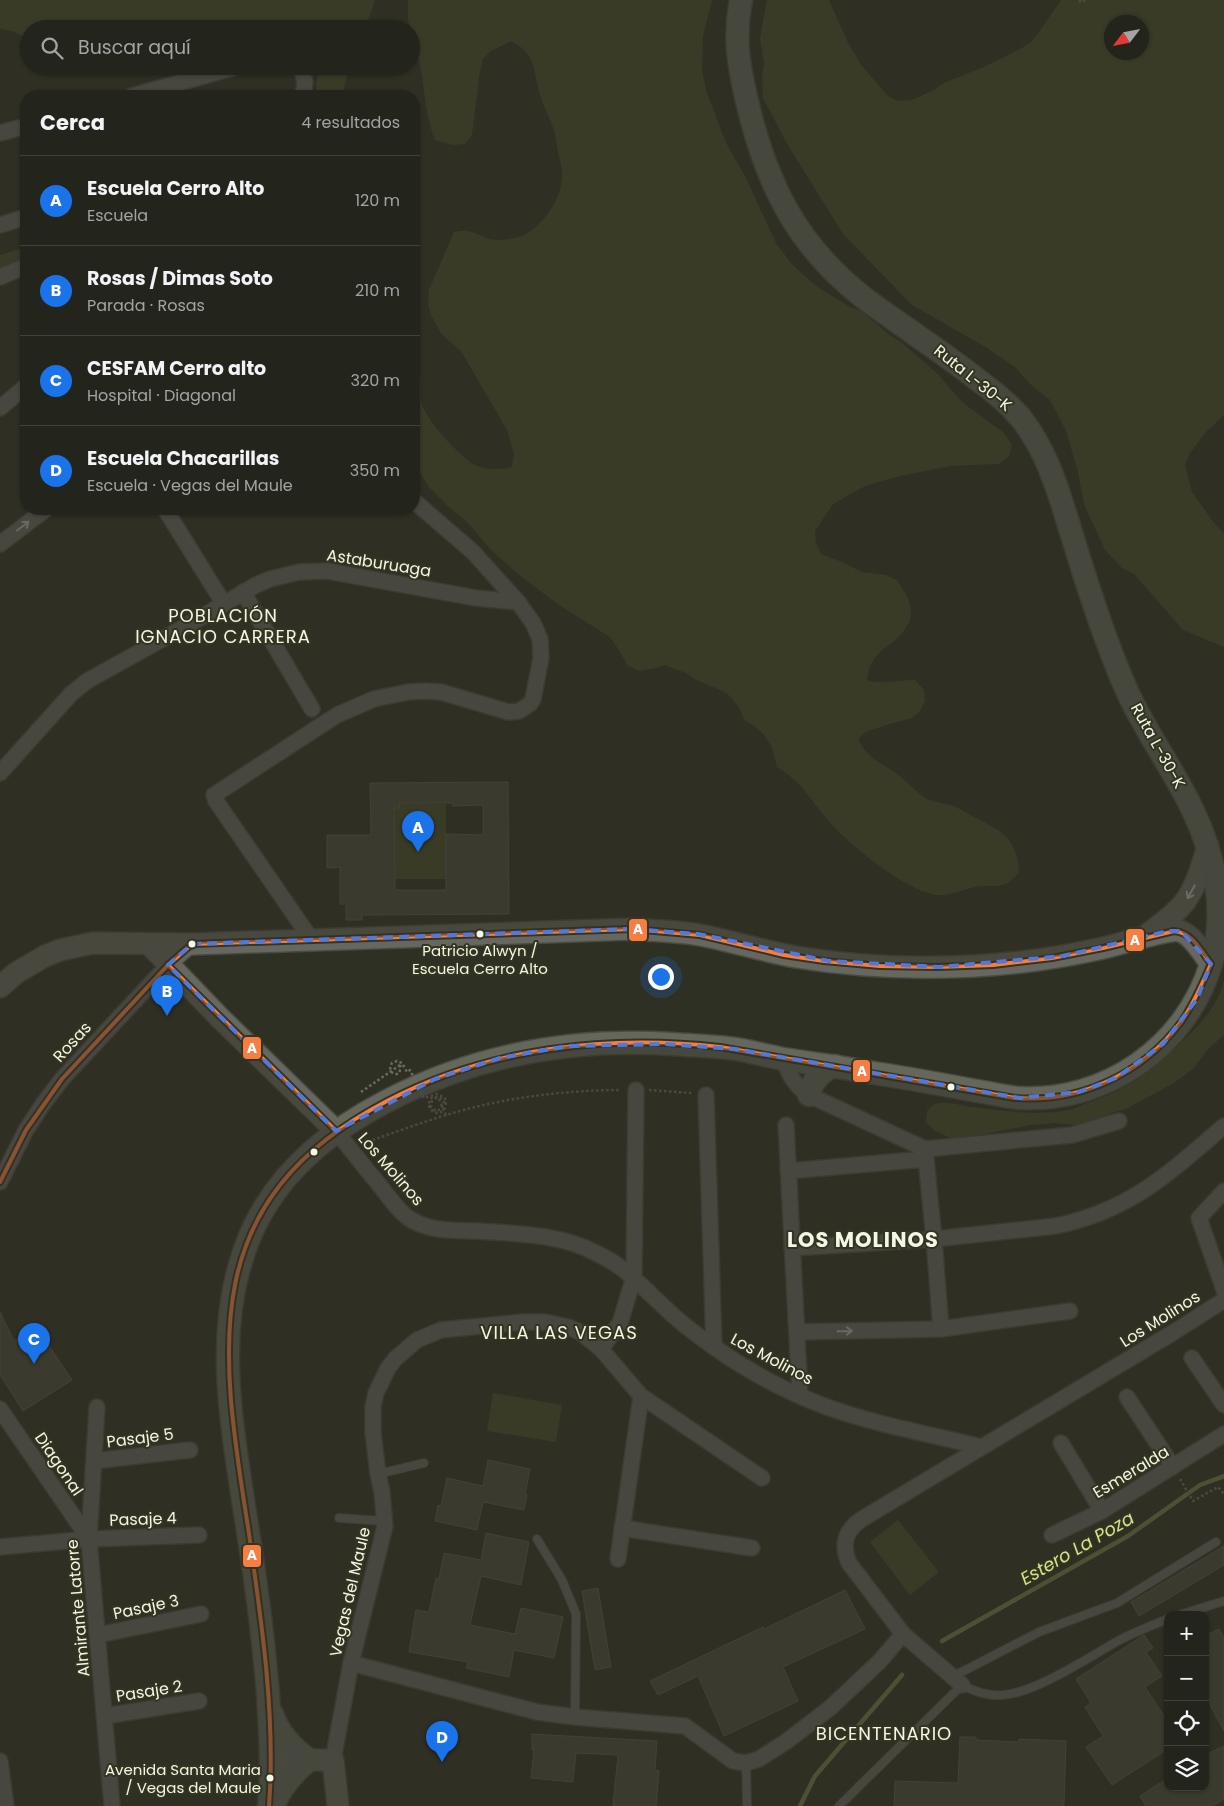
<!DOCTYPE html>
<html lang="es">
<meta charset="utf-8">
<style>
body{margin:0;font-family:Poppins,sans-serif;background:#2f3028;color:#f1f3f6}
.controls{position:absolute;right:15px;bottom:15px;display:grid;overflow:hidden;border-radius:10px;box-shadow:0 1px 4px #0004}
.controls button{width:45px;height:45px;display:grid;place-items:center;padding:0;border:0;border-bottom:1px solid #40413a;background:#23241b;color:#f1f3f6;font:25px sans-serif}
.compass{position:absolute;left:1104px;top:15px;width:45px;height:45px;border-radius:50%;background:#23241b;box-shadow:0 1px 4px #0004;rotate:238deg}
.you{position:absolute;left:660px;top:976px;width:18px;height:18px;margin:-12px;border:4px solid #fff;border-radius:50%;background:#1a73e8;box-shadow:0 0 0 8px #1a73e833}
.badge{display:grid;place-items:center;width:32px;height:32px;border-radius:50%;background:#1a73e8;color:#fff;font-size:16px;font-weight:700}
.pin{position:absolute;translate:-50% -41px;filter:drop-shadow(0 1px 2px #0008)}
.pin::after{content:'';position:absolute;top:26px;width:18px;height:15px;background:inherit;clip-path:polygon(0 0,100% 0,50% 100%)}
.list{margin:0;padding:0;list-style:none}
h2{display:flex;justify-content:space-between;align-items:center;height:65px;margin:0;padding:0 20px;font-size:21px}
h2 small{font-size:16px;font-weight:400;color:#a3a4a3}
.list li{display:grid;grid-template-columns:32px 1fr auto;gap:15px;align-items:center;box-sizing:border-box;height:90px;padding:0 20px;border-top:1px solid #40413a}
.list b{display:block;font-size:19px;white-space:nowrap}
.list p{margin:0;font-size:16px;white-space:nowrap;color:#a3a4a3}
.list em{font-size:16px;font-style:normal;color:#a3a4a3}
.icon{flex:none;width:28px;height:28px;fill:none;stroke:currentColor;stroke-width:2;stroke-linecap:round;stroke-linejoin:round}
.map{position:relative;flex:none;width:1224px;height:1806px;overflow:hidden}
.search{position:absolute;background:#23241b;box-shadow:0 1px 4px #0004;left:20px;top:20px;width:400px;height:55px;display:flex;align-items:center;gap:12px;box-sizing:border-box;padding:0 18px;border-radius:28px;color:#a3a4a3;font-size:19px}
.panel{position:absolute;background:#23241b;box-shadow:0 1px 4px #0004;left:20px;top:90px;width:400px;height:425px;border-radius:20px}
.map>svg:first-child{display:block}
.green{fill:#45492b;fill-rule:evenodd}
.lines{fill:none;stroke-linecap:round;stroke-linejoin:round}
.stream{stroke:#727846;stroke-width:4.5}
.building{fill:#48493a;stroke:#58594f;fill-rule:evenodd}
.lane-casing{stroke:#4a4b40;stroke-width:10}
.street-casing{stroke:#4a4b40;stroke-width:18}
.secondary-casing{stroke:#4a4b40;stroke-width:24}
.primary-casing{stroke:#4a4b40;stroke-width:25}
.path{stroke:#6a6a64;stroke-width:2.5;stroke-dasharray:2.5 2.5;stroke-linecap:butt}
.lane{stroke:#656560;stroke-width:8}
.street{stroke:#656560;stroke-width:15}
.secondary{stroke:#666760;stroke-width:21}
.primary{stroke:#65665c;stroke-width:22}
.path-bridge{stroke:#6a6a64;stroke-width:2.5;stroke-dasharray:2.5 2.5;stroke-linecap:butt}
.bus-1-casing{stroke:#33351f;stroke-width:8}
.bus-1{stroke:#f77d43;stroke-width:4}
.oneway{stroke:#acaea4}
.oneway2{stroke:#b4b6ab}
.marked{fill:none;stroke:#5278dc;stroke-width:4;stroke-dasharray:10 6;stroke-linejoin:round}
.bus-dot{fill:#f3f6e8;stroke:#33351f;stroke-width:2}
.labels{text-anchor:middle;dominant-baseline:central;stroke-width:4;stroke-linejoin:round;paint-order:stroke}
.bus-label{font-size:15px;fill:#f3f6e8;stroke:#33351f}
.street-label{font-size:16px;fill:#f3f6e8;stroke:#33351f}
.neighbourhood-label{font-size:18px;letter-spacing:1px;fill:#f3f6e8;stroke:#33351f}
.water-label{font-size:18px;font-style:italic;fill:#d7e18e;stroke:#33351f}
.district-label{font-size:21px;font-weight:bold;letter-spacing:1px;fill:#f3f6e8;stroke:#33351f}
.line-badge{stroke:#33351f;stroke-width:2}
.badge-label{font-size:14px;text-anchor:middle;font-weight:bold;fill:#fff}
</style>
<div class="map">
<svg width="1224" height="1806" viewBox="0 0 1224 1806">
<rect width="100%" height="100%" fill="#2f3024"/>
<!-- green -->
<g class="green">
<polygon points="0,0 375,0 365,29 302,29 288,23 215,20 191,26 168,27 165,29 29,29 29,39 12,31 0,29"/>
<path d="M 408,0 L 712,0 L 703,36 L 702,70 L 707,93 L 726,143 L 746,178 L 776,243 L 791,263 L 800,272 L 819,288 L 850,307 L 861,311 L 891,336 L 901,342 L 938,374 L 962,402 L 1004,433 L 1012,445 L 1009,457 L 998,464 L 950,466 L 900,476 L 865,486 L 833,504 L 815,531 L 816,543 L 821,554 L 842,562 L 862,572 L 886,575 L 897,580 L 908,598 L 911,610 L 910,621 L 903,632 L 894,641 L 883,649 L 875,658 L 869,668 L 867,680 C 882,685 899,680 915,680 L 924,690 L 925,701 L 920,711 L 912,718 L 889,724 L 866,732 L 858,739 C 867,758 879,761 894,772 C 906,779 915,792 927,799 C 934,802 943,803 950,805 C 958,807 966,813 974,817 C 1002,831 1017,838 1019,872 C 1002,893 996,883 975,887 C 964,889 953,895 942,895 C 913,897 854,848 834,827 C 815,807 802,781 777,767 L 772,747 L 764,735 L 756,727 L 744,720 L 740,709 L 729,695 L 718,689 L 696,680 L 686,673 L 664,665 L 661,667 L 639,671 L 628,666 L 617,647 L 610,637 L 559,605 L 519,575 L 491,550 L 467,522 L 448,506 L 429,487 L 414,463 L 414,372 L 421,378 C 421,385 420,394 421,401 C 424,418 461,459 477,466 C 489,470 500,470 512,467 L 514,454 L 507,430 L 461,351 L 442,335 L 431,315 L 428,304 L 429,290 L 454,232 C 469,229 472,232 486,238 C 495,242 518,239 526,234 C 546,222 564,195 562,171 C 562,165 559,158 558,152 C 556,145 556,137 554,130 C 550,119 545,109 541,98 C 532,72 539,55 511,41 L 491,51 L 483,59 L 480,71 L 472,135 L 465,144 L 453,145 L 435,140 L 431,129 L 426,106 L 421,69 L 408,20 Z"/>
<path d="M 767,0 L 829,0 L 848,43 L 862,66 L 888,96 L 898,101 L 912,100 L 934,90 L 944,83 L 986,66 L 1020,49 L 1030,43 L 1037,35 L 1061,0 L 1224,0 L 1224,415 L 1206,432 L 1190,453 L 1185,465 L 1192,492 L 1214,523 L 1224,533 L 1224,647 L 1183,630 L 1134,574 L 1122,568 L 1105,550 L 1084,504 L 1077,468 L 1066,431 L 1050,400 L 1031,385 L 1015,367 L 987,348 L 912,305 L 843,234 L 786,142 L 763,98 L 762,75 L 764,63 L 760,38 ZM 1112,22 L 1142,22 L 1142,52 L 1112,52 Z"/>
<polygon points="319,66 349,67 342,96 315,96"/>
<polygon points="26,247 26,259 0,268 0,255"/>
<polygon points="399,803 446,804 446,879 395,879 394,808 399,807"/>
<path d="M 1224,980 L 1224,1035 L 1209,1048 L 1193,1069 L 1172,1084 L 1126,1109 L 1111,1113 L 1100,1119 L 1076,1125 L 1054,1123 L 1031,1125 L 954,1140 L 934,1130 L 926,1122 L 927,1111 C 929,1109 932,1105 935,1104 C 946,1100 963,1106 973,1107 C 1002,1111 1040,1116 1069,1110 C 1077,1109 1082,1104 1090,1102 C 1129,1089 1146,1074 1176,1047 C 1194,1031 1220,1005 1224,980 Z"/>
<polygon points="493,1393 562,1405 556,1442 487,1431"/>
<polygon points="898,1520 939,1572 910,1595 870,1542"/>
</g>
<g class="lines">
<!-- stream -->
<g class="stream">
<polyline points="942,1641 1128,1536 1200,1485 1224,1476"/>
<polyline points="800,1806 815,1776 902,1675"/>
</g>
</g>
<!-- building -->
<g class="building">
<path d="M 508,782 L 509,914 L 362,915 L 362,920 L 346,920 L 346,904 L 340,904 L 340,867 L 327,868 L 327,835 L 371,835 L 370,783 ZM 399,803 L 453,803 L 453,806 L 483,805 L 483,835 L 446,834 L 446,890 L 395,890 L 394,808 L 400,808 Z"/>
<polygon points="0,1312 14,1341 36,1326 72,1380 23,1411 0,1375"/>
<polygon points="488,1460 530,1469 525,1494 527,1495 524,1510 483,1502 477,1530 435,1521 438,1505 441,1506 447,1478 483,1486"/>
<polygon points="486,1533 529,1542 524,1569 521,1585 481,1576 470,1625 515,1634 521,1608 563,1617 554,1658 514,1650 509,1677 466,1668 468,1662 409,1652 416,1610 429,1612 436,1578 439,1579 444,1553 481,1560"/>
<polygon points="1224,1546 1224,1565 1139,1616 1131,1602"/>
<polygon points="598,1588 611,1667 595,1670 582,1591"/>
<polygon points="845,1590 865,1629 783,1667 798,1701 724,1736 698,1676 658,1695 650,1681 763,1627 764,1629"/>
<polygon points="1219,1629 1224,1638 1224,1731 1205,1695 1205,1636"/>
<polygon points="1144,1635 1153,1648 1146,1652 1162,1676 1145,1687 1168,1722 1168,1749 1112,1785 1086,1747 1103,1736 1085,1707 1091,1703 1076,1679"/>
<polygon points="532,1734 657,1741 655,1770 659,1771 656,1806 613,1806 618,1755 576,1753 573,1782 531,1778 534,1750 532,1750"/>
<polygon points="960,1737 976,1737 976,1740 1018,1742 1019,1739 1066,1741 1064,1806 894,1806 895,1781 958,1783"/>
<polygon points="1224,1746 1224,1799 1213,1806 1146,1806 1140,1796 1168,1778 1168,1787 1205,1787 1205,1755"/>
</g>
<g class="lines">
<defs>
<g id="lane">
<polyline points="378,1474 424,1463"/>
<polyline points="339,1518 384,1521"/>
<polyline points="537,1539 562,1580 576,1614 575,1717"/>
<polyline points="1179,1615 1224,1601"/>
<polyline points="952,1677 1039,1632 1117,1603 1216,1542"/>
<polyline points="746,1763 747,1806"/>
<path d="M 839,1806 L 962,1685 C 975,1692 988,1696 1002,1695 C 1033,1694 1088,1658 1116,1642 C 1132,1633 1150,1626 1168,1619"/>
</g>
<g id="street">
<polyline points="301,66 305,82 303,96"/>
<polyline points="132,96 239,66"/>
<polyline points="0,133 26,126"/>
<polyline points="0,225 26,217"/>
<polyline points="0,277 26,266"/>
<polyline points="0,408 26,386"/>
<polyline points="165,509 224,604"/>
<polyline points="0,544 46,509"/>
<polyline points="243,592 312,709"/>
<polyline points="0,773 71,694 87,681 188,625 256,585 270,579 299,572 327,571 476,598 518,602"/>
<polyline points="311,939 216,801 214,795 337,715 374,699 408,692 425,691 441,692 509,712 519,711 530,704 533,699 541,658 540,639 533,623 518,602 473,552 414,501"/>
<path d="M 784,1059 C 788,1075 795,1086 809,1095 L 925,1149 L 1072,1135 L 1119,1121"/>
<polyline points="706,1095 714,1347"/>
<polyline points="786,1125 800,1395"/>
<path d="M 336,1131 C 351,1150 366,1169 381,1187 C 389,1197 396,1208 406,1216 C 425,1232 454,1230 478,1231 C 519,1234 560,1234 596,1253 C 626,1267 638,1283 661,1304 C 677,1320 695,1334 714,1347 C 749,1372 787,1392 827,1407 C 877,1425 930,1434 981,1447"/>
<polyline points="925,1149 934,1239 941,1329"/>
<polyline points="788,1171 926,1159"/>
<polyline points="0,1182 26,1130 43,1104 62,1079 168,965 192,944"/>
<polyline points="1224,1191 1199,1218 1224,1290"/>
<path d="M 792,1248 L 934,1239 L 1056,1226 C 1131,1210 1168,1174 1224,1126"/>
<polyline points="797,1332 941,1329 1070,1311"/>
<polyline points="601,1349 620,1323 634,1277 636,1090"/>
<polyline points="1192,1358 1224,1405"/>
<polyline points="1127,1397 1173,1467"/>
<polyline points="97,1407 89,1539 112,1806"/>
<polyline points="0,1409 89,1539"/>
<polyline points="1061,1443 1102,1511"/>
<polyline points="94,1461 190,1450"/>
<polyline points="622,1528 752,1548"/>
<polyline points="1052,1535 1102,1511 1224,1434"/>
<polyline points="0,1547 89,1539 199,1535"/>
<polyline points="618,1559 641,1396"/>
<polyline points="98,1635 201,1614"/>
<polyline points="351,1663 537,1712 575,1717 685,1726 733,1761 746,1763 759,1759 787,1741 830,1708 880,1661 903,1634"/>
<path d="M 962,1685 L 903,1634 L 849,1563 C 841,1545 845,1530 862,1519 L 1174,1332 L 1224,1300"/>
<polyline points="105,1716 199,1701"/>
<polyline points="333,1760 351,1663 385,1526 382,1492 378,1474 373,1433 373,1406 376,1393 388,1368 396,1358 417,1340 441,1330 523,1322 545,1322 568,1327 580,1332 601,1349 641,1396 762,1478"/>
<polyline points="0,1761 6,1806"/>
</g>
<g id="secondary">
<path d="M 1148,934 C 1161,924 1176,914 1186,900 C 1197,884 1202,865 1208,846"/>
<polyline points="149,944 220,1018 336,1131"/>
<path d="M 0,987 L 16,973 L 45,956 L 60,950 L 93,943 L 192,944 L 632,929 C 654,931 678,931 700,935 C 732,941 763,951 796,957 C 870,969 947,970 1021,962 C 1049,959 1076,954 1103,948 C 1119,945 1168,928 1180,931 C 1193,935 1203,954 1211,964"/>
<polyline points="271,1759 290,1760 333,1760 338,1806"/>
</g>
<g id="primary">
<path d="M 809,1095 C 812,1080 821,1071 835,1066"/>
<path d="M 272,1714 C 279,1734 292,1748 309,1760 C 293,1773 281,1787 273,1806"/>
<path d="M 269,1806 C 273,1769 270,1731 268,1694 C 263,1633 255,1573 245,1513 C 232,1425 214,1335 245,1249 C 269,1180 323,1134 387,1101 C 475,1055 573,1038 672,1044 C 695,1046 719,1046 742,1050 C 756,1053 769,1056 783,1059 C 816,1064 848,1068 880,1074 C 913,1079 945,1085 977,1091 C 991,1093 1005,1097 1019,1098 C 1105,1103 1186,1047 1211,964 C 1222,928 1220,889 1209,853 C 1193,794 1152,746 1127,691 C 1106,644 1090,594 1075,545 C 1061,501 1050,454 1020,417 C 1008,403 993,391 978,380 C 941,351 902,326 864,298 C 795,244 765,181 746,97 C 738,62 734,36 741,0"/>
</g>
</defs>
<!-- lane casing -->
<use href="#lane" class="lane-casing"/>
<!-- street casing -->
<use href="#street" class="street-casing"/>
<!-- secondary casing -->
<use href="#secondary" class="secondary-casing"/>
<!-- primary casing -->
<use href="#primary" class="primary-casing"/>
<!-- path -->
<g class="path">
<polyline points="1080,0 1080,2 1087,0"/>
<polyline points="649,1090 691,1093"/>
<polyline points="361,1092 400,1065"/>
<polyline points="439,1099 446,1115"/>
<path d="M 364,1145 L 370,1141 C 395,1132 421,1123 446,1115 C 501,1098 565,1090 621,1090"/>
<polyline points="1180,1479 1193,1501 1218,1487 1224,1494"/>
</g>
<!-- lane -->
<use href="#lane" class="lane"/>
<!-- street -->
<use href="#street" class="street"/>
<!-- secondary -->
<use href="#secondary" class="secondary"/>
<!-- primary -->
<use href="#primary" class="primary"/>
<!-- path-bridge -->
<path class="path-bridge" d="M 400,1065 L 401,1069 L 398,1074 L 395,1074 L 391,1072 L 390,1067 L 392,1063 L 397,1061 L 402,1063 L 407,1072 L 410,1070 L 424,1098 L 437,1094 L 445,1098 L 446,1105 C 444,1112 440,1114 433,1112 L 428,1105 L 431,1098 L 440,1097 L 444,1102 L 441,1109 L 436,1111 L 431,1107 L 432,1101 L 436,1098"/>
<defs>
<g id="bus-1">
<polyline points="168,965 336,1131"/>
<path d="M 0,1182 L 26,1130 L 62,1079 L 168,965 L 192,944 L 632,929 L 700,935 L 784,955 L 824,961 L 880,966 L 937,967 L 993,965 L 1052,958 L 1103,948 L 1174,931 C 1192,932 1201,951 1211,964 C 1202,984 1194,1004 1181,1022 C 1142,1074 1080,1103 1015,1098 L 720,1047 C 607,1034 488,1048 387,1101 C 197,1200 219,1345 248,1527 C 261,1617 276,1716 269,1806"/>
</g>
</defs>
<!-- bus-1 casing -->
<use href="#bus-1" class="bus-1-casing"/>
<!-- bus-1 -->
<use href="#bus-1" class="bus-1"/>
</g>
<!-- one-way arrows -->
<defs><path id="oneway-shaft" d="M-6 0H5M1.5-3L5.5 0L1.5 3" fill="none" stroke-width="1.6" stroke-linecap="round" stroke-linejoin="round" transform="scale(1.25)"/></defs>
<g class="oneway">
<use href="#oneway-shaft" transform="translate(23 526) rotate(-37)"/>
<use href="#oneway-shaft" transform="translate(845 1331) rotate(-1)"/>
</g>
<use class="oneway2" href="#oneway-shaft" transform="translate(1191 892) rotate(119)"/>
<!-- marked area -->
<path d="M0 0H1224V1806H0ZM 632,929 L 698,934 L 829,961 L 939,967 L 1063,956 L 1168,931 L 1181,931 L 1211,964 L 1197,999 L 1163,1044 L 1116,1078 L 1079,1092 L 1020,1098 L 735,1049 L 664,1044 L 568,1046 L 500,1058 L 435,1079 L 336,1131 L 168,965 L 192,944 Z" fill="#2f3024" fill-opacity=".55" fill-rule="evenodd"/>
<path class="marked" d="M 632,929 L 698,934 L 829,961 L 939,967 L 1063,956 L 1168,931 L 1181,931 L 1211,964 L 1197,999 L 1163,1044 L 1116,1078 L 1079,1092 L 1020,1098 L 735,1049 L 664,1044 L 568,1046 L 500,1058 L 435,1079 L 336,1131 L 168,965 L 192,944 Z"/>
<!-- markers -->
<g class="bus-dot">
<circle cx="480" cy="934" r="4.5"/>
<circle cx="192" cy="944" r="4.5"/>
<circle cx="951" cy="1087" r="4.5"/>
<circle cx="314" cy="1152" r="4.5"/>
<circle cx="270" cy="1778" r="4.5"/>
</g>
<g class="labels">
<!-- bus labels -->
<g class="bus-label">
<text x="480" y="950">Patricio Alwyn /<tspan x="480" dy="18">Escuela Cerro Alto</tspan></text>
<text x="261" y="1769" text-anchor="end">Avenida Santa Maria<tspan x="261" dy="18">/ Vegas del Maule</tspan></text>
</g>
<!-- street labels -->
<g class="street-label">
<text transform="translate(973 378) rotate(39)">Ruta L-30-K</text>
<text transform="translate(379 563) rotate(9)">Astaburuaga</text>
<text transform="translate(1158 746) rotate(61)">Ruta L-30-K</text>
<text transform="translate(72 1042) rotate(-48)">Rosas</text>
<text transform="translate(391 1169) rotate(49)">Los Molinos</text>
<text transform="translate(1160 1319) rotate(-32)">Los Molinos</text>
<text transform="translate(772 1359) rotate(28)">Los Molinos</text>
<text transform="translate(140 1438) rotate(-7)">Pasaje 5</text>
<text transform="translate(59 1464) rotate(56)">Diagonal</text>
<text transform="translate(1131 1472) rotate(-31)">Esmeralda</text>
<text transform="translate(143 1519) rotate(-2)">Pasaje 4</text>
<text transform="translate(350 1592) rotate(-77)">Vegas del Maule</text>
<text transform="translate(146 1607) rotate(-12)">Pasaje 3</text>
<text transform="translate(78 1608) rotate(-95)">Almirante Latorre</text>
<text transform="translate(149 1691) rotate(-9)">Pasaje 2</text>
</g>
<!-- neighbourhood labels -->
<g class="neighbourhood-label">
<text x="223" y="615">POBLACIÓN<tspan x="223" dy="21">IGNACIO CARRERA</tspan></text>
<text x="559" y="1332">VILLA LAS VEGAS</text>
<text x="884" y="1733">BICENTENARIO</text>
</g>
<!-- water labels -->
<g class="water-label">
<text transform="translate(1077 1548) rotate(-30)">Estero La Poza</text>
</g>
<!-- district labels -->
<g class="district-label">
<text x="863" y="1239">LOS MOLINOS</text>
</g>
</g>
<g class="line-badge">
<rect x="628" y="918" width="20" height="24" rx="5" fill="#f77d43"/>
<rect x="1125" y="928" width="20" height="24" rx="5" fill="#f77d43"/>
<rect x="242" y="1036" width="20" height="24" rx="5" fill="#f77d43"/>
<rect x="852" y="1059" width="19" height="24" rx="5" fill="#f77d43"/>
<rect x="242" y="1544" width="20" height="24" rx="5" fill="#f77d43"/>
</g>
<g class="badge-label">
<text x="638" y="934">A</text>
<text x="1135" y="945">A</text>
<text x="252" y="1053">A</text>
<text x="862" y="1076">A</text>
<text x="252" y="1560">A</text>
</g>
</svg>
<div class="controls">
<button>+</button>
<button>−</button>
<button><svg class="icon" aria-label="locate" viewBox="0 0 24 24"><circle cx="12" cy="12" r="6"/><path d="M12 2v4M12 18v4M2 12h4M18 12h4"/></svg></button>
<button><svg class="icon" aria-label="layers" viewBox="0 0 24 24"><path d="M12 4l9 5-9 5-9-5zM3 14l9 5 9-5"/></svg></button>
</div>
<svg class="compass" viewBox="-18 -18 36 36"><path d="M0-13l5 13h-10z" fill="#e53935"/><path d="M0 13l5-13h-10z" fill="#a3a4a3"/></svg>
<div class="you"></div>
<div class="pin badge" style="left:418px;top:852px">A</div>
<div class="pin badge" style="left:167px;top:1016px">B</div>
<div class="pin badge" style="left:34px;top:1364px">C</div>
<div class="pin badge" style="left:442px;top:1762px">D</div>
<div class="search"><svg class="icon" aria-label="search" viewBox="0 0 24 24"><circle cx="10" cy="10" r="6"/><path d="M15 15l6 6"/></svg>Buscar aquí</div>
<section class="panel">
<h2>Cerca<small>4 resultados</small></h2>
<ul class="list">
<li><span class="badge">A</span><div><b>Escuela Cerro Alto</b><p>Escuela</p></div><em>120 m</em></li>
<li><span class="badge">B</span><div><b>Rosas / Dimas Soto</b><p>Parada · Rosas</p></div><em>210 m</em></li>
<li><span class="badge">C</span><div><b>CESFAM Cerro alto</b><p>Hospital · Diagonal</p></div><em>320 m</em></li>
<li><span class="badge">D</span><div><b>Escuela Chacarillas</b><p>Escuela · Vegas del Maule</p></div><em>350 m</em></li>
</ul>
</section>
</div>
